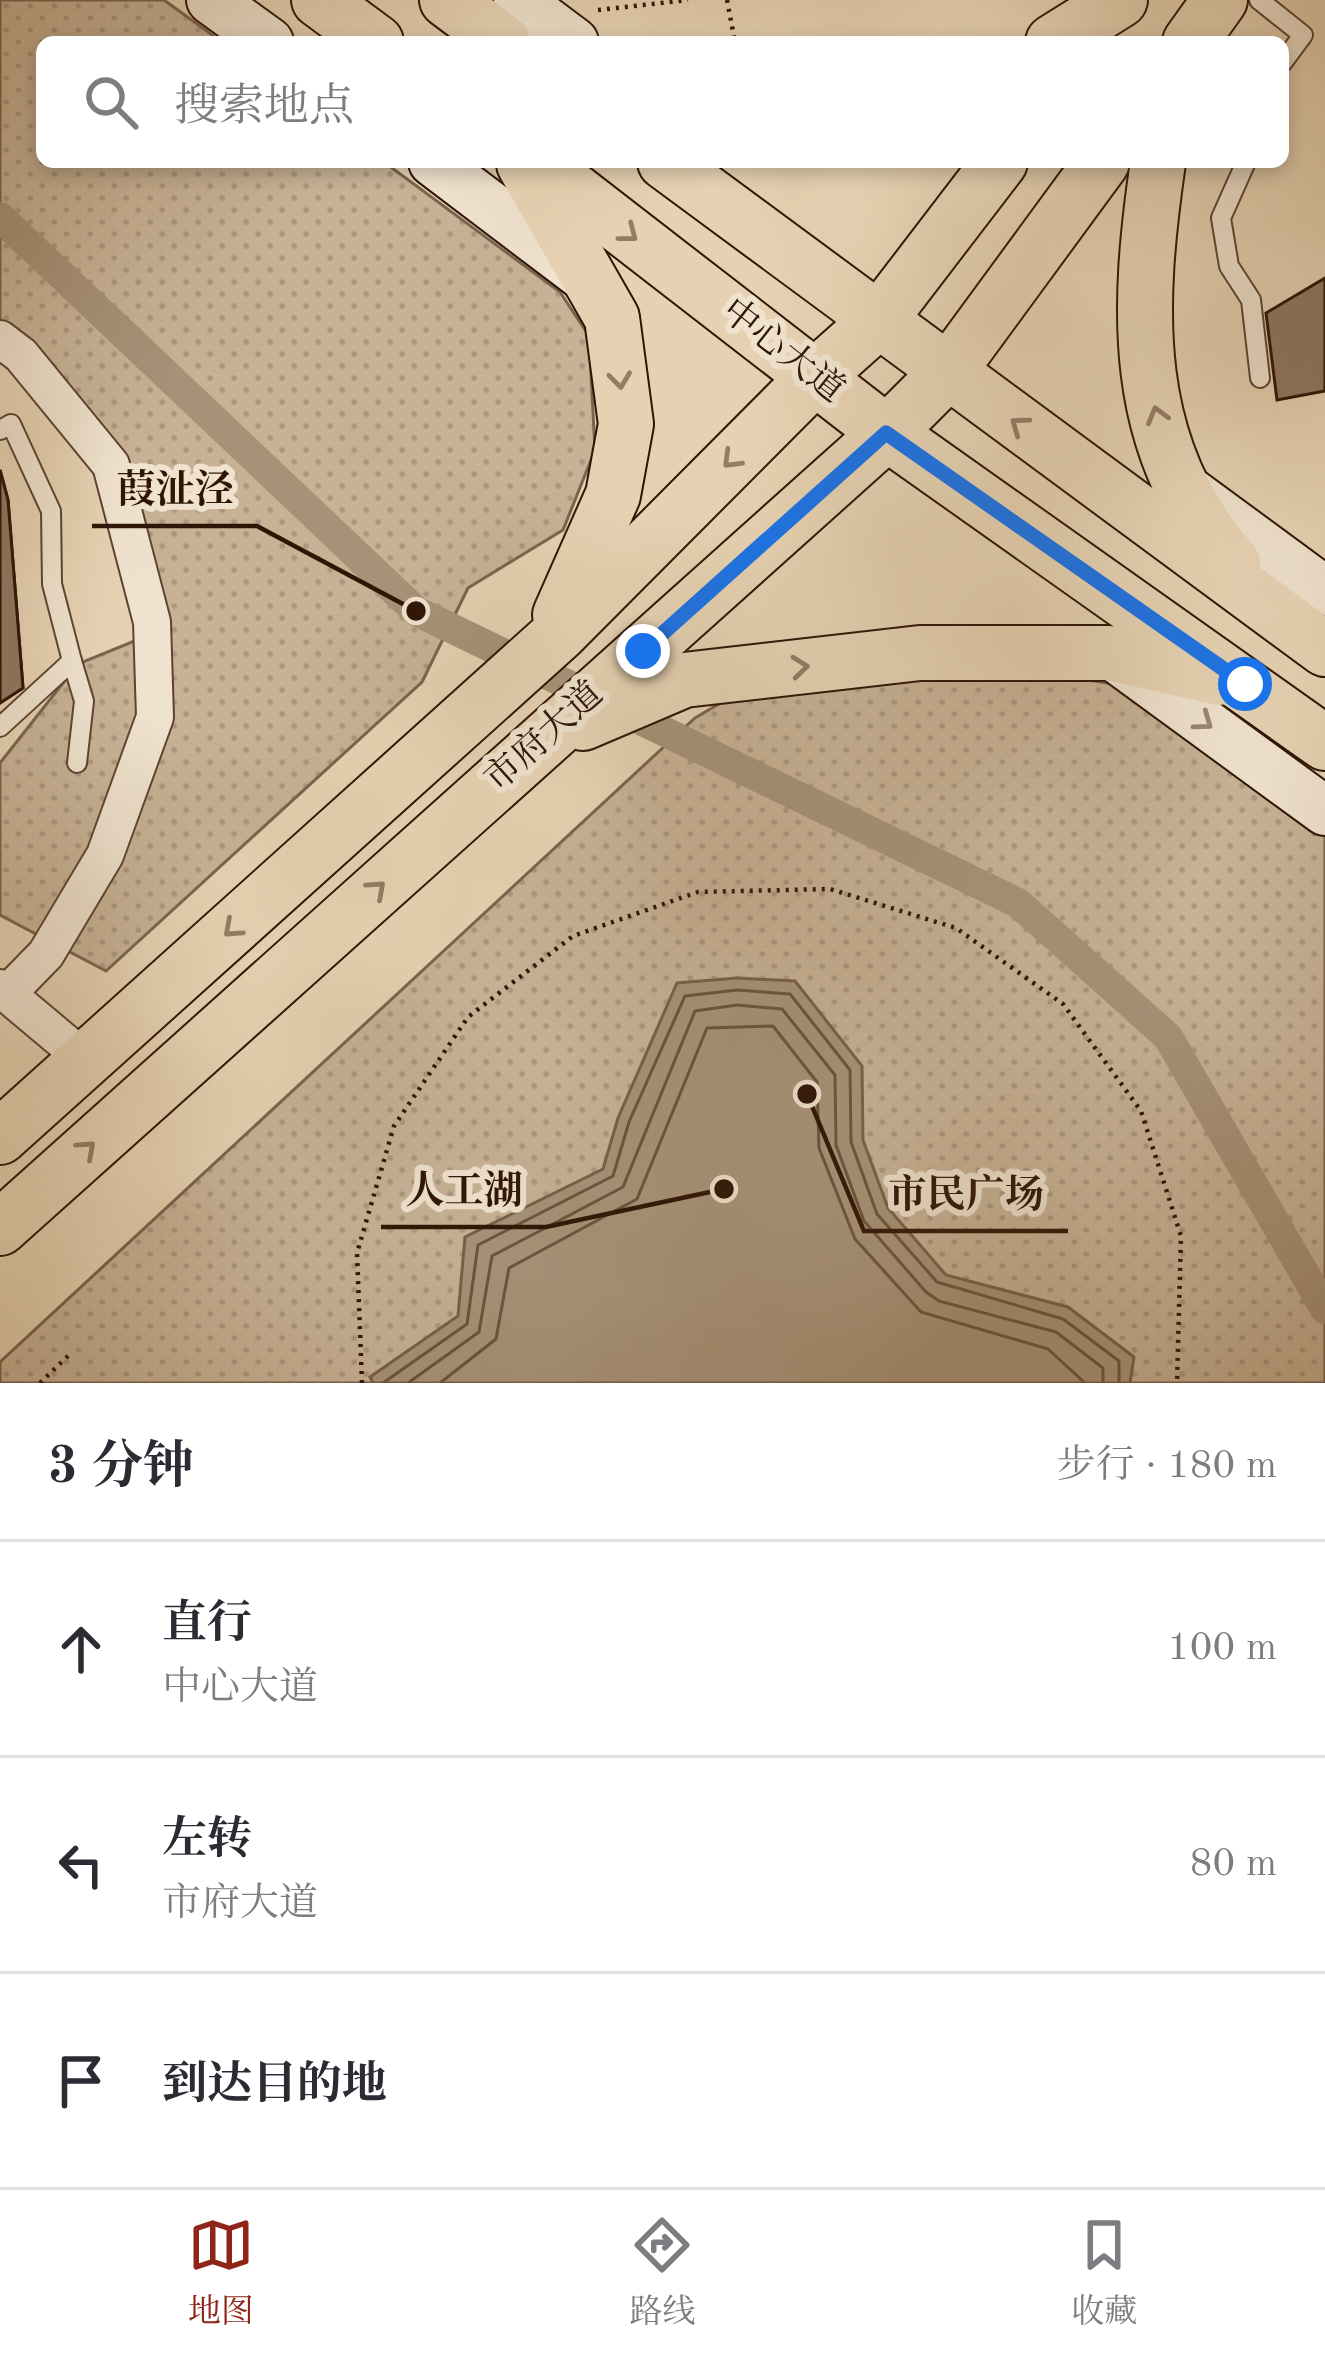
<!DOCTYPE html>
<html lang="zh">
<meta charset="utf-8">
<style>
body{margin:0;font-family:"Old Standard TT","Noto Serif SC",serif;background:#f7f7f7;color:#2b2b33}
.stop{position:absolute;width:36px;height:36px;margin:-27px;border:9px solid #1a73e8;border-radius:50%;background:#fff}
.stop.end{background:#1a73e8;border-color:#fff;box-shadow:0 3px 12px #0008}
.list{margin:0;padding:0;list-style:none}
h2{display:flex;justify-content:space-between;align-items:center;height:156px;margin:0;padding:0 48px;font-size:51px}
h2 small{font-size:39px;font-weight:400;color:#7c7c81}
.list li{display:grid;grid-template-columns:78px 1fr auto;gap:36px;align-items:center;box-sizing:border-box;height:216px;padding:0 48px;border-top:3px solid #e1e1e2}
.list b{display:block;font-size:45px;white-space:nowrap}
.list p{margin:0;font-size:39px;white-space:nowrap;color:#7c7c81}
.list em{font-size:39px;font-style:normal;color:#7c7c81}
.icon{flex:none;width:66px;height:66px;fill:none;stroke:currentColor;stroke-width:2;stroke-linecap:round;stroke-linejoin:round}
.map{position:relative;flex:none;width:1325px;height:1383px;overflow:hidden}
.search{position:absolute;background:#fff;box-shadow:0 6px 18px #0003;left:36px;right:36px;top:36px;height:132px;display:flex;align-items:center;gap:30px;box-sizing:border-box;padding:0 42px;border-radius:18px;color:#7c7c81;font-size:45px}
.sheet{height:804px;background:#fff}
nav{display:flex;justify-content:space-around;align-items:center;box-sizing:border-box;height:168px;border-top:3px solid #e1e1e2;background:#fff;font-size:33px;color:#7c7c81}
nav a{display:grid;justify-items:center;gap:6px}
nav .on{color:#8f2418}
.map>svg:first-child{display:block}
.park{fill:url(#park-dots);stroke:#7a644e;stroke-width:3}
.water{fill:#a79278;stroke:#77604a;stroke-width:3}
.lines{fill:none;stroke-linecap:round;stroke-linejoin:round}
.shore{stroke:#6a543f;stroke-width:3}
.canal{stroke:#a79278;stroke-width:30}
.building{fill:#8e7760;stroke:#2e1506;stroke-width:3}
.service-casing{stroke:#5c4431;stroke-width:22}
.minor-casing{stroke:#5c4431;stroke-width:40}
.secondary-casing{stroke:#2e1506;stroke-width:52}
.primary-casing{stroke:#2e1506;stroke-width:58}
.path{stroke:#2e1506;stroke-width:4.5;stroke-dasharray:3 6;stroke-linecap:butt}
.service{stroke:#efe2ce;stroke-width:18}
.minor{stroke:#efe2ce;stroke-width:36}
.secondary{stroke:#efe2ce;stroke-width:48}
.primary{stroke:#e6d2b3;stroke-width:54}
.oneway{stroke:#937d65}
.oneway2{stroke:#988674}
.route{stroke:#1a73e8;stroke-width:15}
.labels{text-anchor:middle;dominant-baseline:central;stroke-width:12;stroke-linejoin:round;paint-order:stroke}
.street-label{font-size:36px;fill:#2e1506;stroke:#efe2ce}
.leader{fill:none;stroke:#2e1506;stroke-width:4.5}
.callout-dot{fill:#2e1506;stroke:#efe2ce;stroke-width:4.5}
.callout-label{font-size:39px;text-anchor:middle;font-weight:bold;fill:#2e1506;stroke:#efe2ce;stroke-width:12;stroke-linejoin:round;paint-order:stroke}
</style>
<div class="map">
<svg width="1325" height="1383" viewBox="0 0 1325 1383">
<defs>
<pattern id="park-dots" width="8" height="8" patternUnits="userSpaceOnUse" patternTransform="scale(3)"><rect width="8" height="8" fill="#c7b296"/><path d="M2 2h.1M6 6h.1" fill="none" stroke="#ab9880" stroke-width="1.8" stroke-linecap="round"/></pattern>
</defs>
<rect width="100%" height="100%" fill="#e6d2b3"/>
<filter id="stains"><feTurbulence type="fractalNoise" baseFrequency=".00167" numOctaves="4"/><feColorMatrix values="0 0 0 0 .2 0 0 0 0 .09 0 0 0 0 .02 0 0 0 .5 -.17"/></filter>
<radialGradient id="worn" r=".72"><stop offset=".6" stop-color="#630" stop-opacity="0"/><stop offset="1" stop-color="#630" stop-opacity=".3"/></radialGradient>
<!-- park -->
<g class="park">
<polygon points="0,0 164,0 222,42 42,42 42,162 384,162 560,292 589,336 595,450 563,530 468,588 422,682 106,971 0,915 0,763 78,664 159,631 128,459 0,348"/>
<polygon points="1044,673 1139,688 1325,826 1325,1383 0,1383 0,1362 695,718 748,687"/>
</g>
<!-- water -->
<polygon class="water" points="737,978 795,981 862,1066 863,1140 888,1208 946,1275 1068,1307 1134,1357 1130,1383 373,1383 370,1377 458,1316 465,1237 603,1169 618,1118 677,983"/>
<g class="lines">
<!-- shore -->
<g class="shore">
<polyline points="383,1383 467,1324 478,1245 613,1176 629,1122 685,996 737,990 790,994 850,1070 851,1142 877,1214 937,1282 1063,1319 1119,1361 1119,1383"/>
<polyline points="408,1383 479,1332 492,1256 623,1187 695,1011 737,1005 782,1009 835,1075 836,1145 864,1221 926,1292 939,1301 1056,1332 1103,1368 1103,1383"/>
<polyline points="440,1383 496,1339 509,1268 637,1199 707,1028 773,1026 817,1082 819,1148 855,1239 921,1312 1048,1349 1085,1383"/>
</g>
<!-- canal -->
<polyline class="canal" points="0,217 416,611 1018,903 1168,1037 1325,1309"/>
</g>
<!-- building -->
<g class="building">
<polygon points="1325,278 1325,391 1277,400 1266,313"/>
<polygon points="0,470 8,500 23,688 0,703"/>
<polygon points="0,470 8,500 23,688 0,703"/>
</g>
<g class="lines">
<defs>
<g id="service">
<polyline points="1259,0 1303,35 1283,62"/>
<polyline points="1246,162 1221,218 1229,266 1251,300 1260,378"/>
<polyline points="0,430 11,424 51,511 52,584 72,661"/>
<polyline points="0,727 72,661 84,701 77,763"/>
</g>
<g id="minor">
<polyline points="0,339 21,355 111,465 152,622 155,717 105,855 46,954 7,994"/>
<polyline points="0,988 87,1061"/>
</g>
<g id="secondary">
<polyline points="211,0 269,42"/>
<polyline points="518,0 574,42"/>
<polyline points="433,162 582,275"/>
<polyline points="1189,491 1325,591"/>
<polyline points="1113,656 1325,811"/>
</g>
<g id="primary">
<polyline points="319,0 376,42"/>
<polyline points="447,0 503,42"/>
<polyline points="1053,42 1120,0"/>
<polyline points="1190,42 1220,0"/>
<polyline points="537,162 887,433 1325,743"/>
<polyline points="665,162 1325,649"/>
<path d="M 1158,162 C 1137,306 1129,447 1233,563"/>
<polyline points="524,164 612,318 626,424 613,495 560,615"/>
<polyline points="583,723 684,680 920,653 1109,653 1219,678"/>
<polyline points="0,1137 559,634 814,378 879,320 1000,162"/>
<polyline points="0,1228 887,433 948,372 1102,162"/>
</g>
</defs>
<!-- service casing -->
<use href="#service" class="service-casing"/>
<!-- minor casing -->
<use href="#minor" class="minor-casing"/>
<!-- secondary casing -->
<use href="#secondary" class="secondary-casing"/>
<!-- primary casing -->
<use href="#primary" class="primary-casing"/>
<!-- path -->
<g class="path">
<polyline points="727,0 735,42"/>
<polyline points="598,10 688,0"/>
<polyline points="40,1383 69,1355"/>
<polyline points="362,1383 357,1253 394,1126 468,1017 573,936 698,892 830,889 956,928 1063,1004 1141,1111 1181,1236 1177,1383"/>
</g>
<!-- service -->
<use href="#service" class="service"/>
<!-- minor -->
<use href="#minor" class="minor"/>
<!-- secondary -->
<use href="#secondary" class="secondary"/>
<!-- primary -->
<use href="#primary" class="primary"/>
</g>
<!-- one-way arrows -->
<defs><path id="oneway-chevron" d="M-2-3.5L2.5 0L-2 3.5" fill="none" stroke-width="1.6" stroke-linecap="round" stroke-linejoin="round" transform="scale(3)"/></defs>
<g class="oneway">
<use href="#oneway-chevron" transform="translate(629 234) rotate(38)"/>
<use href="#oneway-chevron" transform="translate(620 380) rotate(83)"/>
<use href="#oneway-chevron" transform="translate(1157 415) rotate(-106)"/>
<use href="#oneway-chevron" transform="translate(1019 425) rotate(-144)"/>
<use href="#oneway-chevron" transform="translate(731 460) rotate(135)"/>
<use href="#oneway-chevron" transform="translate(800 667) rotate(-6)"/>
<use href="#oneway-chevron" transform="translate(377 889) rotate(-42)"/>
<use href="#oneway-chevron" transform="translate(232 929) rotate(138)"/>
<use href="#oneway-chevron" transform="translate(87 1149) rotate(-42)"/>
</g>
<use class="oneway2" href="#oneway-chevron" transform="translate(1204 722) rotate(36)"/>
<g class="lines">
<!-- route -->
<polyline class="route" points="643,651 886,433 1245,684"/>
</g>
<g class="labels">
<!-- street labels -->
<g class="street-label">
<text transform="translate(782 352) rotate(38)">中心大道</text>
<text transform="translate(545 738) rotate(-42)">市府大道</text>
</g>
</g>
<!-- callouts -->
<path class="leader" d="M416 611L257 526H92M724 1189L546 1227H381M807 1094L864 1231H1068"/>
<g class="callout-dot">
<circle cx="416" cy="611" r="12"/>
<circle cx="724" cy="1189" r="12"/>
<circle cx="807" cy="1094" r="12"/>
</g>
<g class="callout-label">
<text x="175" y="502">葭沚泾</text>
<text x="464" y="1203">人工湖</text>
<text x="966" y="1207">市民广场</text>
</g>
<rect width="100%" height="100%" filter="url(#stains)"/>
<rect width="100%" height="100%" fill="url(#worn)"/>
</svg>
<div class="stop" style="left:1245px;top:684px"></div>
<div class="stop end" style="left:643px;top:651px"></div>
<div class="search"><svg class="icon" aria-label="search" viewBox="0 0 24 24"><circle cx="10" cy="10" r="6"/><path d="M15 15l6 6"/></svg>搜索地点</div>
</div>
<section class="sheet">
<h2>3 分钟<small>步行 · 180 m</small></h2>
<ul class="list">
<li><svg class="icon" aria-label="ahead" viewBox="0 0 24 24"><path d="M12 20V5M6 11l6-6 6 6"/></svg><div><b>直行</b><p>中心大道</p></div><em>100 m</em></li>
<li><svg class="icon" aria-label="left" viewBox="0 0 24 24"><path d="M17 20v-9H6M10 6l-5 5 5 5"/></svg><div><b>左转</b><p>市府大道</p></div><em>80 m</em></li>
<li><svg class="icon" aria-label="arrive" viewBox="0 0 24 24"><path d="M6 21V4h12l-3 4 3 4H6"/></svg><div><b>到达目的地</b></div></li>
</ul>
</section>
<nav>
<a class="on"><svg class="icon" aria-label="map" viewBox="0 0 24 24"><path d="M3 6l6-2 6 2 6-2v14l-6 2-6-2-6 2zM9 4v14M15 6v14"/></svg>地图</a>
<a><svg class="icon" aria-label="directions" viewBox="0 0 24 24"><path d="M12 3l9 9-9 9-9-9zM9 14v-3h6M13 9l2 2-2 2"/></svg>路线</a>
<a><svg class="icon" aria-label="saved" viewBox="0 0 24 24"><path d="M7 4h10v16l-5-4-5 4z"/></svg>收藏</a>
</nav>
